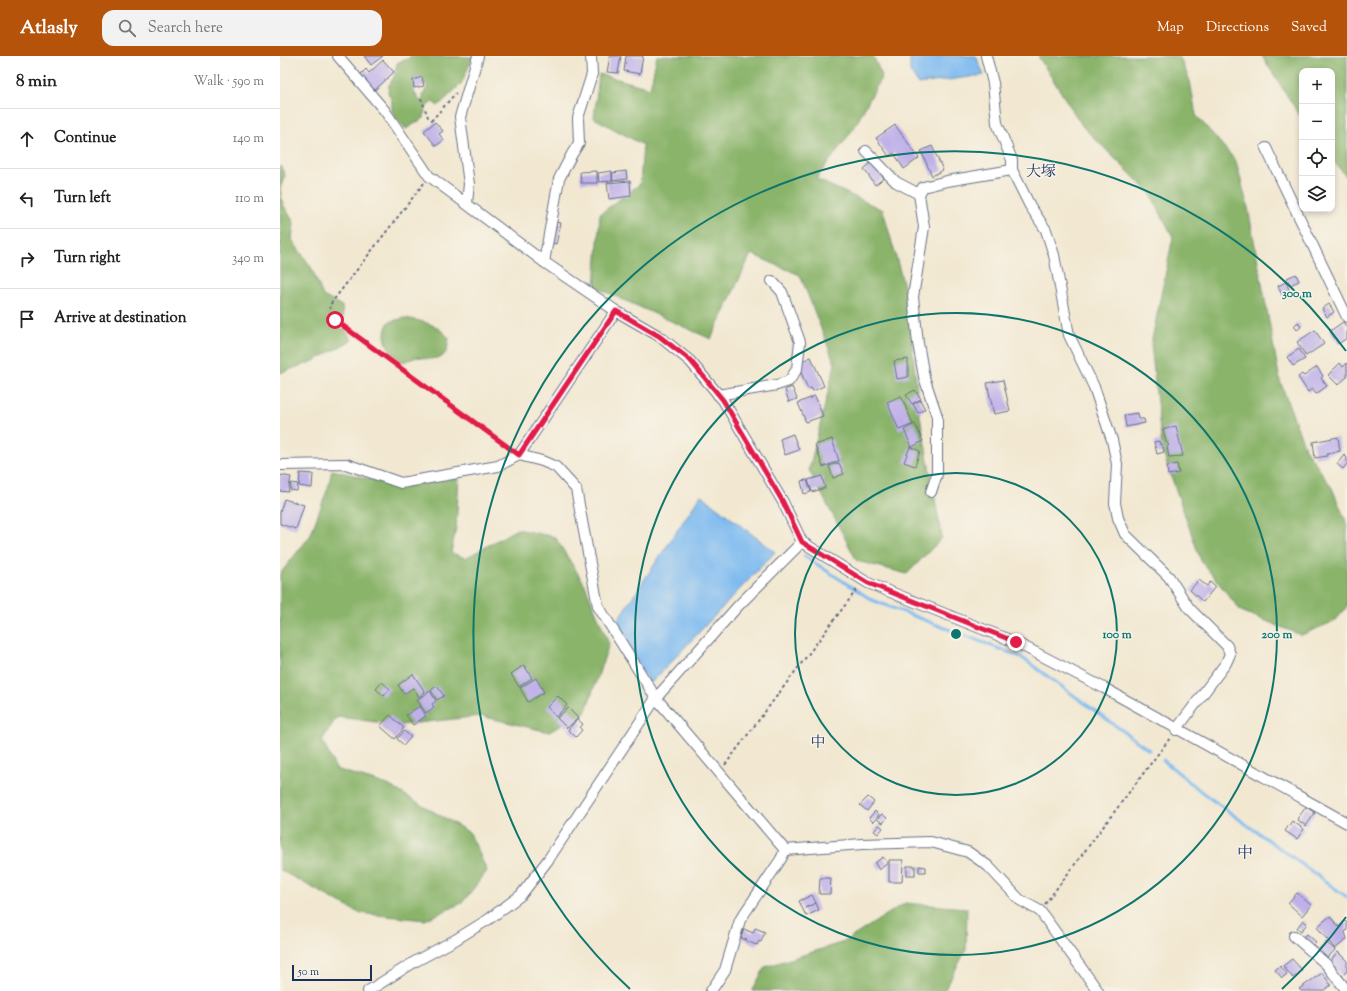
<!DOCTYPE html>
<meta charset="utf-8">
<style>
body{margin:0;font-family:"Sorts Mill Goudy","Noto Serif JP",serif;background:#f2f2f2;color:#222}
.controls{position:absolute;right:12px;top:12px;display:grid;overflow:hidden;border-radius:8px;box-shadow:0 2px 6px #0003}
.controls button{width:36px;height:36px;display:grid;place-items:center;padding:0;border:0;border-bottom:1px solid #e0e0e0;background:#fff;color:#222;font:20px sans-serif}
.scale{position:absolute;left:12px;bottom:10px;width:80px;box-sizing:border-box;padding-left:4px;border:2px solid #1b2f5e;border-top:0;font-size:11px;line-height:14px;white-space:nowrap;color:#1b2f5e;-webkit-text-stroke:3px #f7f3e8;paint-order:stroke}
.stop{position:absolute;width:12px;height:12px;margin:-9px;border:3px solid #e11d48;border-radius:50%;background:#fff}
.stop.end{background:#e11d48;border-color:#fff;box-shadow:0 1px 4px #0008}
.list{margin:0;padding:0;list-style:none}
h2{display:flex;justify-content:space-between;align-items:center;height:52px;margin:0;padding:0 16px;font-size:17px}
h2 small{font-size:13px;font-weight:400;color:#767676}
.list li{display:grid;grid-template-columns:26px 1fr auto;gap:12px;align-items:center;box-sizing:border-box;height:60px;padding:0 16px;border-top:1px solid #e0e0e0}
.list b{display:block;font-size:15px;white-space:nowrap}
.list em{font-size:13px;font-style:normal;color:#767676}
.icon{flex:none;width:22px;height:22px;fill:none;stroke:currentColor;stroke-width:2;stroke-linecap:round;stroke-linejoin:round}
.map{position:relative;flex:none;width:1067px;height:935px;overflow:hidden}
header{display:flex;align-items:center;gap:24px;box-sizing:border-box;height:56px;padding:0 20px;background:#b45309;color:#fff}
header strong{font-size:19px}
nav{display:flex;gap:22px;margin-inline-start:auto;font-size:14px}
.search{width:280px;height:36px;background:#f2f2f2;display:flex;align-items:center;gap:10px;box-sizing:border-box;padding:0 14px;border-radius:12px;color:#767676;font-size:15px}
main{display:flex}
aside{flex:1;background:#fff}
.map>svg:first-child{display:block}
.forest{fill:#8ab46b;stroke:#527264;fill-rule:evenodd}
.water{fill:#7dbaf0;stroke:#4c74a7}
.lines{fill:none;stroke-linecap:round;stroke-linejoin:round}
.stream{stroke:#7dbaf0;stroke-width:3}
.building{fill:#bfb1e8}
.minor-casing{stroke:#667086;stroke-width:12}
.path{stroke:#667086;stroke-width:2;stroke-dasharray:3 3;stroke-linecap:butt}
.minor{stroke:#fff;stroke-width:10}
.route{stroke:#e11d48;stroke-width:5}
.ring{fill:none;stroke:#0f766e;stroke-width:2}
.labels{text-anchor:middle;dominant-baseline:central;stroke-width:3;stroke-linejoin:round;paint-order:stroke}
.neighbourhood-label{font-size:15px;fill:#1b2f5e;stroke:#f7f3e8}
.quarter-label{font-size:16px;fill:#1b2f5e;stroke:#f7f3e8}
.centre{fill:#0f766e;stroke:#f7f3e8;stroke-width:2}
.ring-label{font-size:12px;text-anchor:middle;font-weight:bold;fill:#0f766e;stroke:#f7f3e8;stroke-width:3;stroke-linejoin:round;paint-order:stroke}
</style>
<header>
<strong>Atlasly</strong>
<div class="search"><svg class="icon" aria-label="search" viewBox="0 0 24 24"><circle cx="10" cy="10" r="6"/><path d="M15 15l6 6"/></svg>Search here</div>
<nav><a>Map</a><a>Directions</a><a>Saved</a></nav>
</header>
<main>
<aside>
<h2>8 min<small>Walk · 590 m</small></h2>
<ul class="list">
<li><svg class="icon" aria-label="ahead" viewBox="0 0 24 24"><path d="M12 20V5M6 11l6-6 6 6"/></svg><div><b>Continue</b></div><em>140 m</em></li>
<li><svg class="icon" aria-label="left" viewBox="0 0 24 24"><path d="M17 20v-9H6M10 6l-5 5 5 5"/></svg><div><b>Turn left</b></div><em>110 m</em></li>
<li><svg class="icon" aria-label="right" viewBox="0 0 24 24"><path d="M7 20v-9h11M14 6l5 5-5 5"/></svg><div><b>Turn right</b></div><em>340 m</em></li>
<li><svg class="icon" aria-label="arrive" viewBox="0 0 24 24"><path d="M6 21V4h12l-3 4 3 4H6"/></svg><div><b>Arrive at destination</b></div></li>
</ul>
</aside>
<div class="map">
<svg width="1067" height="935" viewBox="0 0 1067 935">
<rect width="100%" height="100%" fill="#f7f3e8"/>
<filter id="ink" filterUnits="userSpaceOnUse"><feTurbulence type="fractalNoise" baseFrequency=".025" numOctaves="2"/><feDisplacementMap in="SourceGraphic" scale="8" xChannelSelector="R" yChannelSelector="G"/><feConvolveMatrix kernelMatrix="1 2 1 2 8 2 1 2 1" color-interpolation-filters="sRGB"/></filter>
<filter id="wash" filterUnits="userSpaceOnUse"><feTurbulence type="fractalNoise" baseFrequency=".012" numOctaves="4" result="noise"/><feDisplacementMap in="SourceGraphic" scale="16" xChannelSelector="R" yChannelSelector="G"/><feGaussianBlur stdDeviation="0.9" result="paint"/><feColorMatrix in="noise" values="0 0 0 0 0 0 0 0 0 0 0 0 0 0 0 0 0 1.4 0 .05"/><feComposite in="paint" operator="in"/></filter>
<g filter="url(#wash)">
<rect width="100%" height="100%" fill="#f2e8d1"/>
<!-- forest -->
<g class="forest">
<path d="M 130,0 L 193,1 L 181,28 L 158,50 L 153,46 C 146,49 144,55 144,62 L 126,73 L 115,61 L 112,55 L 112,45 L 108,36 L 109,29 L 114,21 L 117,7 L 130,2 ZM 142,22 L 143,27 L 148,30 L 143,39 L 143,44 L 140,45 L 134,36 L 133,24 Z"/>
<polygon points="377,0 593,0 602,20 574,72 536,123 603,154 627,241 639,355 662,482 627,518 577,505 529,414 555,308 520,219 471,198 431,283 315,231 320,158 360,128 363,89 314,62 319,18 370,32"/>
<polygon points="758,0 899,0 910,25 916,59 956,105 968,152 1000,325 1025,392 1052,432 1067,468 1067,551 1055,565 1021,579 961,555 921,505 882,394 871,288 893,181 870,137 803,71"/>
<polygon points="982,0 1067,0 1067,122 1052,103 1052,15 1022,15 1022,63"/>
<polygon points="0,109 5,119 0,133 3,148 14,167 12,184 31,211 43,240 62,250 63,264 59,271 67,276 72,284 34,305 0,317"/>
<path d="M 124,262 C 142,265 156,267 169,282 L 167,295 L 162,301 L 150,303 L 137,301 L 123,306 C 110,297 99,282 109,266 Z"/>
<polygon points="52,414 119,430 179,422 176,472 171,497 186,502 237,473 275,481 305,529 329,588 305,657 269,676 201,660 120,669 57,661 42,684 56,713 108,729 190,777 207,815 182,847 145,864 79,857 0,814 0,518 30,480 48,432"/>
<polygon points="625,847 687,852 686,894 664,935 472,935 485,911 564,886"/>
</g>
<!-- water -->
<g class="water">
<polygon points="630,0 696,0 704,19 638,28 630,15"/>
<polygon points="421,439 495,496 370,628 334,569"/>
</g>
<g class="lines">
<!-- stream -->
<g class="stream">
<polyline points="524,500 592,544 741,601 869,694"/>
<polyline points="883,704 923,737 1067,841"/>
</g>
</g>
<g id="blocks">
<!-- building -->
<g class="building">
<polygon points="84,0 103,0 91,9"/>
<polygon points="330,0 341,0 338,17 327,16"/>
<polygon points="346,0 363,0 360,18 344,15"/>
<polygon points="103,4 114,16 95,34 80,19 86,13 89,17"/>
<polygon points="142,21 144,30 134,32 133,24"/>
<polygon points="155,66 163,75 159,78 164,84 156,90 144,75"/>
<polygon points="615,69 639,102 624,113 614,97 609,100 596,82"/>
<polygon points="652,90 663,114 652,120 641,95"/>
<polygon points="592,106 604,122 595,129 584,113"/>
<polygon points="317,115 317,127 301,127 300,116"/>
<polygon points="332,115 332,125 319,126 318,117"/>
<polygon points="346,115 347,123 333,125 332,117"/>
<polygon points="350,125 351,140 329,143 327,127"/>
<polygon points="275,166 281,167 276,188 270,186"/>
<polygon points="1016,218 1019,225 1010,229 1007,222"/>
<polygon points="1006,226 1010,236 1002,239 998,230"/>
<polygon points="1049,248 1054,256 1047,261 1042,253"/>
<polygon points="1018,266 1021,271 1017,274 1014,270"/>
<polygon points="1063,266 1067,272 1067,282 1058,288 1050,275"/>
<polygon points="1035,274 1044,288 1026,300 1017,286"/>
<polygon points="1019,293 1025,303 1013,310 1007,301"/>
<polygon points="531,301 544,330 533,335 531,332 528,333 519,312 520,306"/>
<polygon points="628,303 628,321 617,323 614,305"/>
<polygon points="1060,307 1063,311 1067,307 1067,321 1058,329 1048,319"/>
<polygon points="1037,311 1043,320 1041,322 1047,330 1036,338 1032,333 1028,336 1018,321 1022,318 1024,320"/>
<polygon points="723,324 730,355 714,358 707,327"/>
<polygon points="512,331 517,343 509,346 505,334"/>
<polygon points="635,334 641,343 632,348 626,339"/>
<polygon points="535,340 543,360 526,366 518,347"/>
<polygon points="621,340 633,368 619,374 607,346"/>
<polygon points="640,344 645,353 638,357 633,348"/>
<polygon points="858,357 859,363 864,363 865,367 846,371 844,359"/>
<polygon points="635,368 643,385 632,391 624,374"/>
<polygon points="896,370 903,400 889,401 887,391 889,389 886,386 883,373"/>
<polygon points="513,378 519,394 505,399 500,383"/>
<polygon points="1058,381 1060,395 1047,398 1047,400 1035,402 1033,386"/>
<polygon points="552,383 559,405 543,411 535,389"/>
<polygon points="879,385 880,389 882,388 884,396 877,398 874,386"/>
<polygon points="630,391 640,395 635,410 624,406"/>
<polygon points="1064,399 1067,402 1067,408 1063,413 1057,408"/>
<polygon points="559,407 564,418 553,422 549,410"/>
<polygon points="897,408 899,417 888,419 887,410"/>
<polygon points="20,417 33,418 32,432 19,430"/>
<polygon points="0,419 11,421 8,436 0,435"/>
<polygon points="542,420 545,432 532,436 528,424"/>
<polygon points="527,424 531,436 524,438 521,425"/>
<polygon points="11,427 18,428 17,435 10,434"/>
<polygon points="4,443 24,449 16,473 0,468 0,456"/>
<polygon points="919,524 927,530 930,526 935,531 923,546 910,534"/>
<polygon points="244,609 252,622 239,631 231,618"/>
<polygon points="133,618 145,636 139,641 133,632 124,638 118,629"/>
<polygon points="256,622 264,636 248,646 240,632"/>
<polygon points="102,626 110,633 104,640 96,633"/>
<polygon points="157,630 164,640 157,644 151,634"/>
<polygon points="150,635 156,645 152,648 154,651 146,657 137,644"/>
<polygon points="278,640 287,649 276,661 267,651"/>
<polygon points="140,650 146,660 133,669 126,659"/>
<polygon points="288,652 298,662 287,672 277,662"/>
<polygon points="110,659 124,672 115,683 100,670"/>
<polygon points="297,663 303,668 300,672 302,674 296,681 288,674"/>
<polygon points="124,675 131,681 124,689 117,683"/>
<polygon points="588,741 594,746 587,755 580,749"/>
<polygon points="1026,751 1035,757 1026,770 1017,763"/>
<polygon points="595,755 599,759 593,766 589,762"/>
<polygon points="602,758 607,762 603,767 597,763"/>
<polygon points="1012,765 1024,773 1017,783 1005,775"/>
<polygon points="599,769 603,772 598,778 594,775"/>
<polygon points="603,801 608,807 599,814 595,807"/>
<polygon points="609,804 623,804 622,826 609,826"/>
<rect x="627" y="810" width="8" height="9"/>
<polygon points="639,810 646,811 646,816 639,816"/>
<polygon points="540,822 551,822 550,838 539,838"/>
<polygon points="1017,837 1031,849 1022,860 1008,847"/>
<polygon points="532,839 536,847 525,852 536,847 539,854 526,860 519,845"/>
<polygon points="1050,860 1059,871 1065,865 1067,867 1067,874 1065,876 1067,883 1055,893 1037,871"/>
<polygon points="1023,864 1027,868 1021,875 1017,872"/>
<polygon points="475,872 485,876 481,886 479,885 477,889 466,885 467,883 465,882 465,884 461,882 464,873 473,877"/>
<polygon points="1027,878 1036,886 1030,892 1022,884"/>
<polygon points="1046,886 1055,894 1045,904 1036,896"/>
<polygon points="1058,896 1067,905 1067,915 1062,920 1049,906"/>
<polygon points="1012,903 1022,914 1013,922 1003,910"/>
<polygon points="1000,910 1007,918 1002,922 995,914"/>
<polygon points="1042,917 1051,929 1043,935 1021,935 1019,933"/>
</g>
</g>
</g>
<g filter="url(#ink)">
<use href="#blocks" fill-opacity="0" stroke="#667086" stroke-width="1"/>
<g class="lines">
<defs>
<g id="minor">
<polyline points="58,0 105,55 149,120 264,206 336,255 379,280 410,305 443,344 503,446 522,486 588,527 735,586 824,632 1067,767"/>
<polyline points="706,0 713,27 717,67 732,104 732,114 750,150 766,174 774,199 789,279 814,331 832,384 837,408 835,447 838,462 845,478 889,521 909,552 947,590 950,598 946,607 896,674"/>
<polyline points="986,92 1067,261"/>
<polyline points="586,95 616,126 639,138"/>
<polyline points="187,147 189,128 180,61 198,0"/>
<polyline points="264,206 279,123 292,98 299,87 298,62 312,18 311,0"/>
<polyline points="438,339 497,329 509,325 517,313 520,286 502,236 492,225"/>
<polyline points="239,399 336,255"/>
<polyline points="0,409 66,408 121,427 218,410 239,399 262,405 276,411 296,433 318,550 376,642 505,794"/>
<polyline points="651,436 657,418 657,360 644,321 638,287 633,241 644,171 639,138 643,131 667,125 732,114"/>
<polyline points="505,794 582,788 651,786 688,796 708,810 740,844 760,855 818,935"/>
<polyline points="1014,880 1046,908 1067,935"/>
<polyline points="88,935 136,905 175,884 209,863 241,839 268,804 376,642 458,550 522,486"/>
<polyline points="431,935 445,914 460,864 501,803 505,794"/>
</g>
</defs>
<!-- minor casing -->
<use href="#minor" class="minor-casing"/>
<!-- path -->
<g class="path">
<polyline points="141,42 148,61 152,64 176,37"/>
<polyline points="144,127 49,250 55,264 230,393"/>
<polyline points="445,709 578,532"/>
<polyline points="765,848 890,682"/>
</g>
<!-- minor -->
<use href="#minor" class="minor"/>
</g>
</g>
<g class="lines" filter="url(#ink)">
<!-- route -->
<polyline class="route" points="55,264 239,399 336,255 379,280 410,304 443,344 503,446 522,486 588,527 736,586"/>
</g>
<!-- distance rings -->
<g class="ring">
<circle cx="676" cy="578" r="161"/>
<circle cx="676" cy="578" r="321"/>
<path d="M1066 861A482 482 0 0 1 1002 933M350 933A482 482 0 1 1 1066 295"/>
</g>
<g class="labels">
<!-- neighbourhood labels -->
<g class="neighbourhood-label">
<text x="761" y="116">大塚</text>
<text x="538" y="687">中</text>
</g>
<!-- quarter labels -->
<g class="quarter-label">
<text x="965" y="798">中</text>
</g>
</g>
<circle cx="676" cy="578" r="6" class="centre"/>
<g class="ring-label">
<text x="1017" y="241">300 m</text>
<text x="837" y="582">100 m</text>
<text x="997" y="582">200 m</text>
</g>
</svg>
<div class="controls">
<button>+</button>
<button>−</button>
<button><svg class="icon" aria-label="locate" viewBox="0 0 24 24"><circle cx="12" cy="12" r="6"/><path d="M12 2v4M12 18v4M2 12h4M18 12h4"/></svg></button>
<button><svg class="icon" aria-label="layers" viewBox="0 0 24 24"><path d="M12 4l9 5-9 5-9-5zM3 14l9 5 9-5"/></svg></button>
</div>
<div class="scale">50 m</div>
<div class="stop" style="left:55px;top:264px"></div>
<div class="stop end" style="left:736px;top:586px"></div>
</div>
</main>
